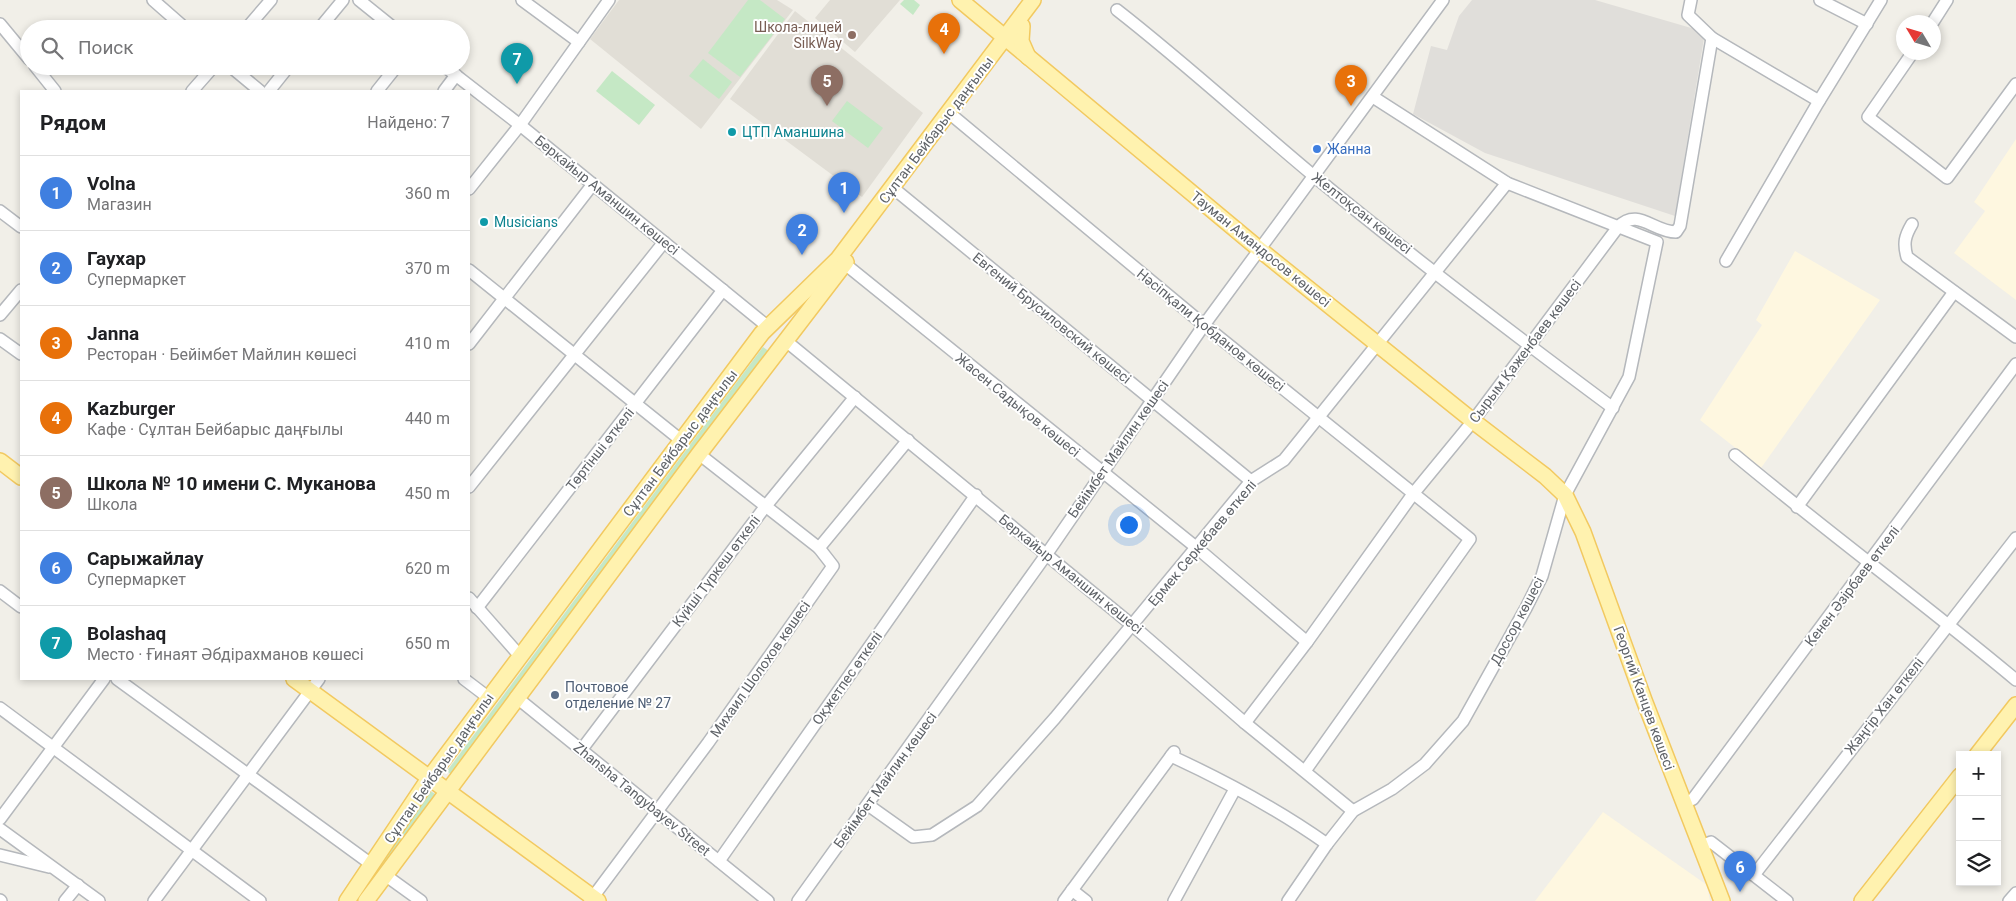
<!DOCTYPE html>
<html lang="ru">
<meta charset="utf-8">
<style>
body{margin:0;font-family:Roboto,sans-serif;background:#f2f2f2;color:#202124}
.controls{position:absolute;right:15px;bottom:15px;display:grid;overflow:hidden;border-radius:0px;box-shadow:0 2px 8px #0003}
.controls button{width:45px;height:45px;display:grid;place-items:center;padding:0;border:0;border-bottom:1px solid #e0e0e0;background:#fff;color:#202124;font:25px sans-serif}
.compass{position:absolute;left:1896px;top:15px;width:45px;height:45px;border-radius:50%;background:#fff;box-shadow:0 2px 8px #0003;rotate:308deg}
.you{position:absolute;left:1128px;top:524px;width:18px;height:18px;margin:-12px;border:4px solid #fff;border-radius:50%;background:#1a73e8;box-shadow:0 0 0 8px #1a73e833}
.badge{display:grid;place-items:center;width:32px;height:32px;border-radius:50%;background:#0f766e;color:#fff;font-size:16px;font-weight:700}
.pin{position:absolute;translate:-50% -41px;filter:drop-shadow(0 1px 2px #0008)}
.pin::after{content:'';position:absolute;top:26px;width:18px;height:15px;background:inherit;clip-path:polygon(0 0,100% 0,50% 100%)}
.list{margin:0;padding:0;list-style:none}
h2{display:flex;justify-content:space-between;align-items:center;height:65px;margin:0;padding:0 20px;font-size:21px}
h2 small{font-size:16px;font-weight:400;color:#757577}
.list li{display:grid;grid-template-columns:32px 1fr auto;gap:15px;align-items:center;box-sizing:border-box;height:75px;padding:0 20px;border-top:1px solid #e0e0e0}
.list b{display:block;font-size:19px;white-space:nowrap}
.list p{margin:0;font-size:16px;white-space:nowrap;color:#757577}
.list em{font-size:16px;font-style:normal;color:#757577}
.icon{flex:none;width:28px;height:28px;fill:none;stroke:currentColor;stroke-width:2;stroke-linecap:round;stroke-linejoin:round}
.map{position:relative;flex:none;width:2016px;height:901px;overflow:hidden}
.search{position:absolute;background:#fff;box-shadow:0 2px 8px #0003;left:20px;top:20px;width:450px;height:55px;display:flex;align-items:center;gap:12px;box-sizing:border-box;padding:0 18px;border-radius:28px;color:#757577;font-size:19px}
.panel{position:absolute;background:#fff;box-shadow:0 2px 8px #0003;left:20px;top:90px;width:450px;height:590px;border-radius:0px}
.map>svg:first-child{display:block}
.commercial{fill:#fef7e0}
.industrial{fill:#e0deda}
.education{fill:#e1ded6}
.green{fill:#c5e8c5}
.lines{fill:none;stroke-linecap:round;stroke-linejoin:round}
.minor-casing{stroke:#b5b8bc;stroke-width:14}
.major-casing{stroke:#f2c960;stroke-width:18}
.minor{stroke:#fff;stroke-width:11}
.major{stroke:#fff2af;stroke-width:15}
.education-dot{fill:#8d6e63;stroke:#fff;stroke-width:2}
.culture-dot{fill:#0f9aa8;stroke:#fff;stroke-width:2}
.shop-dot{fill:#3f7fe0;stroke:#fff;stroke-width:2}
.service-dot{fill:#5c6f8a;stroke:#fff;stroke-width:2}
.labels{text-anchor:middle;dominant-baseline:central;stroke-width:4;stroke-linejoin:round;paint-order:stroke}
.education-label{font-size:14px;fill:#785e54;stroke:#fff;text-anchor:end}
.street-label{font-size:14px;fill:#5f6368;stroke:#fff}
.culture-label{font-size:14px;fill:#0d838f;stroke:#fff;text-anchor:start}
.shop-label{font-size:14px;fill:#366cbe;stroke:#fff;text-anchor:start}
.service-label{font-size:14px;fill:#4e5e75;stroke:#fff;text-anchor:start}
</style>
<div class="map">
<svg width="2016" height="901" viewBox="0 0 2016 901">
<rect width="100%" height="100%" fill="#f1efe8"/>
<!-- commercial -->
<g class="commercial">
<polygon points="2016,139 2016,300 1954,253 1985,211 1974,202"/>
<polygon points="1795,251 1880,300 1761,468 1700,420 1762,325 1756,320"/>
<polygon points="1603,812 1707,885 1710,901 1535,901"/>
</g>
<!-- industrial -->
<polygon class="industrial" points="1472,0 1595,0 1705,32 1675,216 1485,153 1413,114 1431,46 1447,50 1459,16"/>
<!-- education -->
<g class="education">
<polygon points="619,0 777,0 793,10 701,129 590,39"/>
<polygon points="830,0 900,0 855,52 815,18"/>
<polygon points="795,11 923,113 862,197 730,99"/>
</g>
<!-- green -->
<g class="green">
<polygon points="748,0 760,0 785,19 740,77 708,53"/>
<polygon points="904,0 914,0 920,5 913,15 900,4"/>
<polygon points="703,59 732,82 719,99 689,76"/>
<polygon points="612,71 655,105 639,125 596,91"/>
<polygon points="847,101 883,128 868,148 832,121"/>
<polygon points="763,347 770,352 453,776 447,771"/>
<polygon points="430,791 437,795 362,901 354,901"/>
</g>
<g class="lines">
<defs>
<g id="minor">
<polyline points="153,0 186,29"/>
<polyline points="359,0 395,29"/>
<polyline points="522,0 579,42"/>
<polyline points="1691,0 1688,15 1712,38 1819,101"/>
<polyline points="1820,0 1867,24"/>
<path d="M 1117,10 C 1185,63 1248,121 1314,176 C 1411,256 1512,333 1613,408"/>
<polyline points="1933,22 1947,0"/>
<polyline points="0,24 29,59"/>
<polyline points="246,29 271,0"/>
<polyline points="319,29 343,0"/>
<polyline points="1913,52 1868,117 1947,178 2016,84"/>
<polyline points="35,66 55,91"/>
<polyline points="230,66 260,91"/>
<polyline points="444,66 520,125 767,326"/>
<polyline points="192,91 214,66"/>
<polyline points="269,91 289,66"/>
<polyline points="377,91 397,66"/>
<polyline points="444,91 456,75"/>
<polyline points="954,117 1204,325 1470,539 1305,771"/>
<polyline points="469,189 520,125 609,0"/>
<polyline points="898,192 1251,481"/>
<polyline points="0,211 21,227"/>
<path d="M 1912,224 C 1905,236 1903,243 1907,257 L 2016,337"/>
<polyline points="1726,261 1819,101 1881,0"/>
<polyline points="845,264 1197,548 1307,642"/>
<polyline points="469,270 682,441"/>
<polyline points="0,315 21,290"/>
<polyline points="0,339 21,354"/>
<polyline points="786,341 1132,625 1245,723 1353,811"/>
<polyline points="469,344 593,184"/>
<polyline points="699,454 819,548"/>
<path d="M 1735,455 C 1827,532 1924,603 2016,680"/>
<polyline points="469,487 664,242"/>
<polyline points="1797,507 1954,292"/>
<polyline points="0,591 21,607"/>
<polyline points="469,598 520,656"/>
<polyline points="477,608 723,290"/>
<polyline points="117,679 371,864"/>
<polyline points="464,679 489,698"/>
<polyline points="516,697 768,901"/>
<polyline points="0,708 260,901"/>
<path d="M 1245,723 L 1307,642 L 1413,494 L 1473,421 L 1618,227 C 1638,207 1653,232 1676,232 L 1680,226 L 1712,38"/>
<polyline points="582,749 765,507 855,397"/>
<path d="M 1171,756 C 1225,781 1279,810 1327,844"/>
<polyline points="1684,803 1693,799 2016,364"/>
<polyline points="868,805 913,837 932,835 977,806 1055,718 1251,481 1284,460 1507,183"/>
<polyline points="0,819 104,679"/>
<polyline points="0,829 99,901"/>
<polyline points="1701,846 1711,842 1787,901"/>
<polyline points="0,855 49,867"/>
<polyline points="719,861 976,495"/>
<polyline points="385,875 421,901"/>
<polyline points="1754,875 2016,538"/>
<polyline points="1072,890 1086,901"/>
<polyline points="0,900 1,901"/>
<polyline points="65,901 78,885"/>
<polyline points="154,901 319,679"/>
<polyline points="590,901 708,743 833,566 819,548 908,440"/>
<polyline points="798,901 1046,555 1204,325 1443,0"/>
<polyline points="1064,901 1174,752"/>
<polyline points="1174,901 1235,789"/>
<polyline points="1288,901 1327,844 1353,811 1392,789 1425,764 1463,721 1526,608 1542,576 1565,495 1629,377 1657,242 1507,183 1373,97"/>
<polyline points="2009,901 2016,893"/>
</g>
<g id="major">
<polyline points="960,0 1259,249 1473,421 1545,476 1565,495 1583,532 1644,700 1722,901"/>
<polyline points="1022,26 1021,41 1028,57"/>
<polyline points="0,461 21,477"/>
<polyline points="294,679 598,901"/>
<polyline points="1977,755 2016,705"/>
<polyline points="347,901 430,777 762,333 838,259 1033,0"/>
<polyline points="366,901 699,454 846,262"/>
<polyline points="1862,901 1960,776"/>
</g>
</defs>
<!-- minor casing -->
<use href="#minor" class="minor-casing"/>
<!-- major casing -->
<use href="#major" class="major-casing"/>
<!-- minor -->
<use href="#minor" class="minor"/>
<!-- major -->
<use href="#major" class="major"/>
</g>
<!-- markers -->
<circle class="education-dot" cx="852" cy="35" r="5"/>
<g class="culture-dot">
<circle cx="732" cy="132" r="5"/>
<circle cx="484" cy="222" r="5"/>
</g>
<circle class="shop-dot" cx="1317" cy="149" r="5"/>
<circle class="service-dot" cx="555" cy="695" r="5"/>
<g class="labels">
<!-- education labels -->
<g class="education-label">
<text x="842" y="27">Школа-лицей<tspan x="842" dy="16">SilkWay</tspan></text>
</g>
<!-- street labels -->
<g class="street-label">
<text transform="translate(936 130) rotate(-53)">Сұлтан Бейбарыс даңғылы</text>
<text transform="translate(607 195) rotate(39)">Беркайыр Аманшин көшесі</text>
<text transform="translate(1362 213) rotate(38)">Желтоқсан көшесі</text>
<text transform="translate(1261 249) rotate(39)">Тауман Амандосов көшесі</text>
<text transform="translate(1052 318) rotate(39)">Евгений Брусиловский көшесі</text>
<text transform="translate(1211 330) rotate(39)">Нәсіпқали Қобданов көшесі</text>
<text transform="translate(1525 351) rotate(-53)">Сырым Қаженбаев көшесі</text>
<text transform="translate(1018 405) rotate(39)">Жасен Садықов көшесі</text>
<text transform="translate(680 443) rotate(-53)">Сұлтан Бейбарыс даңғылы</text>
<text transform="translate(600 449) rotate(-52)">Төртінші өткелі</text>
<text transform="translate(1118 449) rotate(-55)">Бейімбет Майлин көшесі</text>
<text transform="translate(1202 543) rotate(-50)">Ермек Серкебаев өткелі</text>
<text transform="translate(716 571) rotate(-53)">Күйші Түркеш өткелі</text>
<text transform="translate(1071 574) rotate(39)">Беркайыр Аманшин көшесі</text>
<text transform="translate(1852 586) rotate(-53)">Кенен Әзірбаев өткелі</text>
<text transform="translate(1517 621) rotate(-62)">Доссор көшесі</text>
<text transform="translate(760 669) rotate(-55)">Михаил Шолохов көшесі</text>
<text transform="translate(847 678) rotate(-55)">Оқжетпес өткелі</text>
<text transform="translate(1644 698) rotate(70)">Георгий Канцев көшесі</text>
<text transform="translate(1884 706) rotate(-52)">Жәңгір Хан өткелі</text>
<text transform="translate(439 768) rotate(-55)">Сұлтан Бейбарыс даңғылы</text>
<text transform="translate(885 780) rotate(-54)">Бейімбет Майлин көшесі</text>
<text transform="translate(642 799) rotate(39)">Zhansha Tangybayev Street</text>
</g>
<!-- culture labels -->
<g class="culture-label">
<text x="742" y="132">ЦТП Аманшина</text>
<text x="494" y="222">Musicians</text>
</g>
<!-- shop labels -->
<g class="shop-label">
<text x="1327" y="149">Жанна</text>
</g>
<!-- service labels -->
<g class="service-label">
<text x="565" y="687">Почтовое<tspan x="565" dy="16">отделение № 27</tspan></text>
</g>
</g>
</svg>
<div class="controls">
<button>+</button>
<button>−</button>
<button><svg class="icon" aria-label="layers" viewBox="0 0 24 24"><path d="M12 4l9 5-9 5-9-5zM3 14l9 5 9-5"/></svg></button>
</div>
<svg class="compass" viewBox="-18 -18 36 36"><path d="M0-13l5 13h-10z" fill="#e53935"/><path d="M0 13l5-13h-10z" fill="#757577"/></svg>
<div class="you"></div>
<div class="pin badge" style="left:844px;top:213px;background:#3f7fe0">1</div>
<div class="pin badge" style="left:802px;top:255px;background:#3f7fe0">2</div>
<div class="pin badge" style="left:1351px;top:106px;background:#e8710a">3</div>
<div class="pin badge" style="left:944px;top:54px;background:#e8710a">4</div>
<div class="pin badge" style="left:827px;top:106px;background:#8d6e63">5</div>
<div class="pin badge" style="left:1740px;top:892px;background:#3f7fe0">6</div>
<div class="pin badge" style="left:517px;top:84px;background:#0f9aa8">7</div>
<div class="search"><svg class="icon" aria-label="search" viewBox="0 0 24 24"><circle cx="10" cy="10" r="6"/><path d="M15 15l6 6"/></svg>Поиск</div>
<section class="panel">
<h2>Рядом<small>Найдено: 7</small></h2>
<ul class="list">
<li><span class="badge" style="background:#3f7fe0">1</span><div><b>Volna</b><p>Магазин</p></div><em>360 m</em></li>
<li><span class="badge" style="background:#3f7fe0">2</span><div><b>Гаухар</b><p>Супермаркет</p></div><em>370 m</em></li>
<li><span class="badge" style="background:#e8710a">3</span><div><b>Janna</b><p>Ресторан · Бейімбет Майлин көшесі</p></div><em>410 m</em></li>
<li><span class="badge" style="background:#e8710a">4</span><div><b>Kazburger</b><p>Кафе · Сұлтан Бейбарыс даңғылы</p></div><em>440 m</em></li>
<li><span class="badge" style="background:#8d6e63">5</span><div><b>Школа № 10 имени С. Муканова</b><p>Школа</p></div><em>450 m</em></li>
<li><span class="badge" style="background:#3f7fe0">6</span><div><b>Сарыжайлау</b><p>Супермаркет</p></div><em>620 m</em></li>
<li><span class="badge" style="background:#0f9aa8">7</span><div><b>Bolashaq</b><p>Место · Ғинаят Әбдірахманов көшесі</p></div><em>650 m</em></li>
</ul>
</section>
</div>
